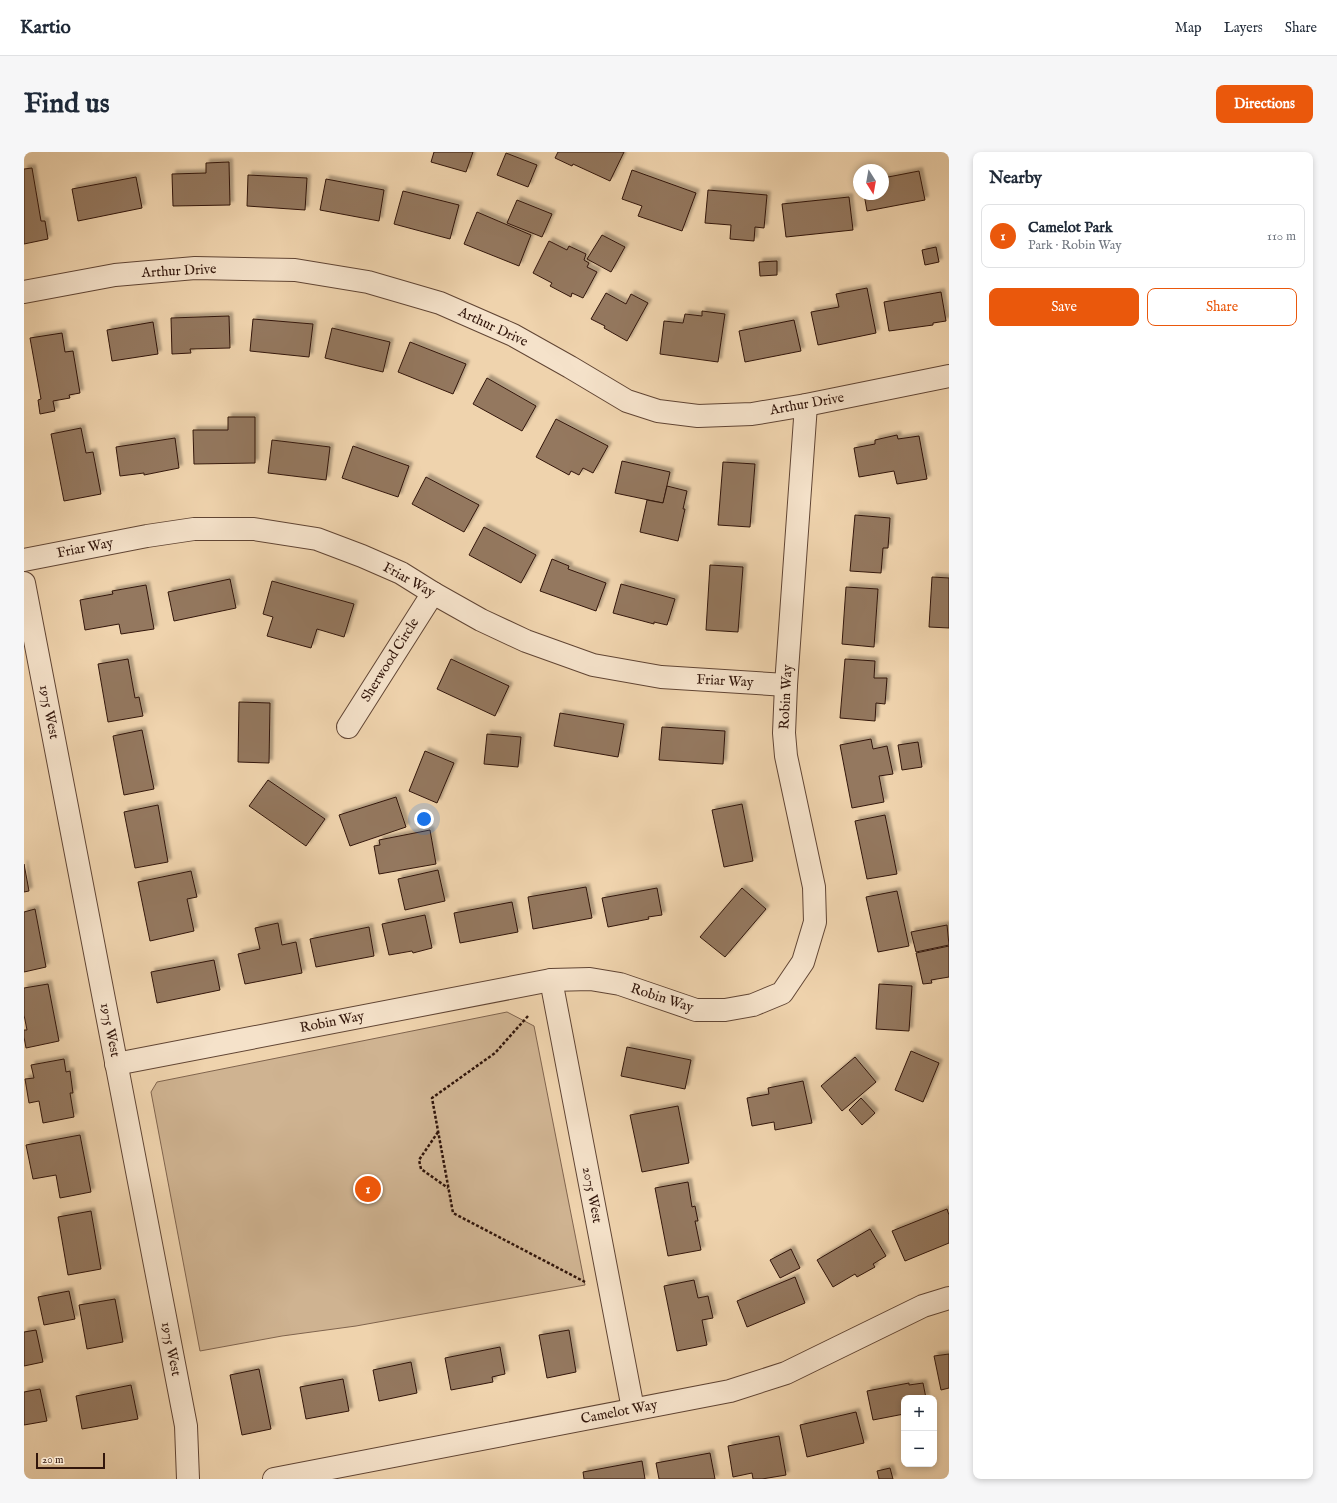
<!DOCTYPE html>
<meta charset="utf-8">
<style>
body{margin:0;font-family:"IM FELL English",serif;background:#f6f6f7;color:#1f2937}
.controls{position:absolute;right:12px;bottom:12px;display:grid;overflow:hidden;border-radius:8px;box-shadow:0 2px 6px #0003}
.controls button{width:36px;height:36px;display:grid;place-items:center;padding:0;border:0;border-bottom:1px solid #e0e1e3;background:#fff;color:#1f2937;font:20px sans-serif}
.compass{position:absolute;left:829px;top:12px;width:36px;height:36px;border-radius:50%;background:#fff;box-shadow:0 2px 6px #0003;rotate:169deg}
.scale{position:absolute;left:12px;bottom:10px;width:69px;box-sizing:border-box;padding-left:4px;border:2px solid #32160b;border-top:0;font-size:11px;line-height:14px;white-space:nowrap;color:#32160b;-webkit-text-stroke:3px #f5e2ca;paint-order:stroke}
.you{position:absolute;left:400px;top:667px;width:14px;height:14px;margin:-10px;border:3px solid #fff;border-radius:50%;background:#1a73e8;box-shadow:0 0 0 6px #1a73e833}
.badge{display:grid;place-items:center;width:26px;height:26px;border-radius:50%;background:#ea580c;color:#fff;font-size:13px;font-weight:700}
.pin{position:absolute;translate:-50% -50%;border:2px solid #fff;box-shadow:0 1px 4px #0006}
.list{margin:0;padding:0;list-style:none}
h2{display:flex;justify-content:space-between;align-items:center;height:52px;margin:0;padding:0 16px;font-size:17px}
h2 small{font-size:13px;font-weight:400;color:#747a83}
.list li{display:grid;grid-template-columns:26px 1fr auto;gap:12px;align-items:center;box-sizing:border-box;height:64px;margin:0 8px 8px;padding:0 8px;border:1px solid #e0e1e3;border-radius:8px}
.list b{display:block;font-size:15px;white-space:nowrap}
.list p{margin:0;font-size:13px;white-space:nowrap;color:#747a83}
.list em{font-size:13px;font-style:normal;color:#747a83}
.actions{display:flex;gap:8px;padding:12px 16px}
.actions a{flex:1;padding:9px 0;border:1px solid #ea580c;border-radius:8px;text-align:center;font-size:14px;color:#ea580c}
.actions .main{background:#ea580c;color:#fff}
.map{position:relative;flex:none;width:925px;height:1327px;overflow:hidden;border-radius:8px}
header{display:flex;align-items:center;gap:24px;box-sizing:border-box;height:56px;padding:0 20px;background:#fff;border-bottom:1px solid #e0e1e3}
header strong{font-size:19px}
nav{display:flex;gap:22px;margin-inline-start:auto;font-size:14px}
.intro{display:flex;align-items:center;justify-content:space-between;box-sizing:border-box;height:96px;padding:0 24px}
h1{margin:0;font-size:28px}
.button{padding:10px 18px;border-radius:8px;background:#ea580c;color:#fff;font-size:14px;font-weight:700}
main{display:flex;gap:24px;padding:0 24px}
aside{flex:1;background:#fff;border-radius:8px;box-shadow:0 2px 6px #0003}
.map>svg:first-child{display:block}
.green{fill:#cfb391;stroke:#80644e}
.building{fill:#94785f;stroke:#32160b;filter:url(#shadow)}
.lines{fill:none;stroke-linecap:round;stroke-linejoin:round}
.minor-casing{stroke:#614534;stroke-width:24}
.path{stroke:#32160b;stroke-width:2.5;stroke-dasharray:3 2;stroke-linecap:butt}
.minor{stroke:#f5e2ca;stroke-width:22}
.labels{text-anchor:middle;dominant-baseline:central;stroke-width:3;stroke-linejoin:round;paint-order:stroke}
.street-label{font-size:14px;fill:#32160b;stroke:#f5e2ca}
</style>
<header>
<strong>Kartio</strong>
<nav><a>Map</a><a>Layers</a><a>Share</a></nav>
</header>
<div class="intro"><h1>Find us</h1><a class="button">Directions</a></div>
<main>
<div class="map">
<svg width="925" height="1327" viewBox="0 0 925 1327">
<defs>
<filter id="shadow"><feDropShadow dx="3.5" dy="-3.5" stdDeviation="1" flood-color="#0004"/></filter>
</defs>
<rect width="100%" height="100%" fill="#efd3ad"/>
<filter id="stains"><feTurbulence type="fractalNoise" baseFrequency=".005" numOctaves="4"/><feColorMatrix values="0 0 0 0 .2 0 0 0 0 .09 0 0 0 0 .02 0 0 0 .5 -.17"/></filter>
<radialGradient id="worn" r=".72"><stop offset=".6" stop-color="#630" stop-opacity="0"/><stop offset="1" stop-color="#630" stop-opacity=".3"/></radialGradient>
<!-- green -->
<polygon class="green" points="483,860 510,874 561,1133 332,1174 258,1184 176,1199 127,940 133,930"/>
<!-- building -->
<g class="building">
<polygon points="410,0 449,0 442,20 407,10"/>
<polygon points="534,0 600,0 586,29 549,12 548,14 531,6"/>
<polygon points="482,1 513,13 504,35 473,23"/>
<polygon points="205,10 206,53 149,54 148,22 182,21 182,11"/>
<polygon points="8,16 17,69 21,69 24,87 0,92 0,17"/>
<polygon points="608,18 672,41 658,79 614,64 618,54 598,47"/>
<polygon points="895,19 901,48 843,59 840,42 859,42 859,26"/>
<polygon points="224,23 283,26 281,58 223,54"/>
<polygon points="112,25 118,56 54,69 48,37"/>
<polygon points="302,27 360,38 355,69 296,58"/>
<polygon points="684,38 743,43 740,76 731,75 730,89 706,87 707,73 681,71"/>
<polygon points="379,39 435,53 426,87 370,72"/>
<polygon points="825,45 829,78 762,85 758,52"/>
<polygon points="493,48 528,62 518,85 483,71"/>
<polygon points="453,60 507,83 495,114 440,92"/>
<polygon points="578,83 601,95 587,120 563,107"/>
<polygon points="525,89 543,98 545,94 562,102 560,108 565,111 563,115 573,120 559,146 548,141 547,145 526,134 528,131 509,121"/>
<polygon points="912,95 915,110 901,113 898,98"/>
<polygon points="753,109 753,123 736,124 735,110"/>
<polygon points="843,136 852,181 794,193 787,160 815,155 812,142"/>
<polygon points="917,140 922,169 909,171 909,173 865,179 860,150"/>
<polygon points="582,141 602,152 607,142 624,151 603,189 580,176 581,174 567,167"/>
<polygon points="678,159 701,162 694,210 636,202 640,169 659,171 661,162 678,164"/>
<polygon points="205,164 206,196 166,197 167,201 148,202 147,166"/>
<polygon points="229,167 289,172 285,205 226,199"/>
<polygon points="770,168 777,199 721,210 715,179"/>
<polygon points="129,170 134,202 88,209 83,178"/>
<polygon points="308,176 366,190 359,220 301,206"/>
<polygon points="38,181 41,200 49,199 56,241 45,243 46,246 29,249 31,259 16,262 14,248 17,247 6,186"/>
<polygon points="386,190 442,212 429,242 374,220"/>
<polygon points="463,226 512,254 498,279 449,252"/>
<polygon points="204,265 231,265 231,311 170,312 169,278 204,278"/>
<polygon points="532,267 584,294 569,321 559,316 555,323 547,319 545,323 512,305"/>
<polygon points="57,276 62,301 69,300 77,342 40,349 27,282"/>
<polygon points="873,283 874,287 895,284 903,327 873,332 870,319 835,325 830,296 851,292 851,288"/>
<polygon points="151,286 155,316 120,323 120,321 96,324 92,295"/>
<polygon points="248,288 306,295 302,328 244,321"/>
<polygon points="329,294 385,314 374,345 318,326"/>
<polygon points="598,309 646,320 639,351 591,341"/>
<polygon points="699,310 731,312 726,375 694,373"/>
<polygon points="402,325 455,353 440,380 388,352"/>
<polygon points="643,334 663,339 659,357 661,357 654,389 616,380 623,348 639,351"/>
<polygon points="831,363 866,366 864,396 859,396 857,421 826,419"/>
<polygon points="460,375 512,403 497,431 445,403"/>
<polygon points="528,407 545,414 544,417 582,431 572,459 516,439"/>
<polygon points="686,413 719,415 714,480 682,478"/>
<polygon points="908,425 925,426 925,476 905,475"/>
<polygon points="206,427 212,456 150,469 144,440"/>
<polygon points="248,429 330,452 320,485 293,477 287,496 243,484 249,465 239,462"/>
<polygon points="597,432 651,447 643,473 630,470 630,472 589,461"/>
<polygon points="122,433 130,477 97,482 95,472 61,478 56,448 89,442 88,439"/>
<polygon points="822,435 854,437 850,495 818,492"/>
<polygon points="104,507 111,546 115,545 119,564 84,570 74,512"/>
<polygon points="427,507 485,534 471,564 413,537"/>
<polygon points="821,507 851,509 850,526 863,526 861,552 852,551 851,569 816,566"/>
<polygon points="215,550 246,551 245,611 214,610"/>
<polygon points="536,561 600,572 594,605 530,594"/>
<polygon points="638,575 701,579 699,612 635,608"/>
<polygon points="118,578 130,637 100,643 89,584"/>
<polygon points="463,582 497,585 494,615 460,612"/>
<polygon points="847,587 849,597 863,594 869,622 855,624 860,650 828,656 816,593"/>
<polygon points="894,590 898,615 878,618 874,593"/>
<polygon points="401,599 430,611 413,651 385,639"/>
<polygon points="244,628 301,667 282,694 225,654"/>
<polygon points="372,645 382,675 326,694 315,663"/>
<polygon points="718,652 729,709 700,715 688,658"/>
<polygon points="134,653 144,710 111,716 100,660"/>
<polygon points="861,663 873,722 843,727 831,669"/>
<polygon points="406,678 412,712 355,722 350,694 356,693 355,688"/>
<polygon points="0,712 5,739 0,740"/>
<polygon points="414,718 421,749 381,758 374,727"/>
<polygon points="167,719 173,745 163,747 170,779 126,789 114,730"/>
<polygon points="562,735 568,766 509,777 504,745"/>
<polygon points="633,736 638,763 624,765 625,767 584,775 578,746"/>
<polygon points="718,736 742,757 701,805 676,785"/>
<polygon points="873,739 885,794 854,800 842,745"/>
<polygon points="488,750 494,780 436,791 430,761"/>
<polygon points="11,757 22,815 0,820 0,760"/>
<polygon points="401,763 408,796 389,801 388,799 365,803 358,772"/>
<polygon points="254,771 258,793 272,790 278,821 221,832 214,802 236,797 231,776"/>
<polygon points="923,773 925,793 892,800 887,780"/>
<polygon points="345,775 350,804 292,815 286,787"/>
<polygon points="925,794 925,825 907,828 908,831 899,832 892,801"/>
<polygon points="190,808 196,838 133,851 127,820"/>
<polygon points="24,832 35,889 2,896 0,885 0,878 3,878 0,863 0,836"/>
<polygon points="855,832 888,834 885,879 852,877"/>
<polygon points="603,895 667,908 661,937 597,924"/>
<polygon points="887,899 915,911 899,950 871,938"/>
<polygon points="831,905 852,930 818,959 797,934"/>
<polygon points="40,907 42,920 46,919 49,941 46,941 50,965 19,971 15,949 5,951 1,927 10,926 7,913"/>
<polygon points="779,929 788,971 751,978 750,970 728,974 723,946 745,942 744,936"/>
<polygon points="837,946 851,961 838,973 825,958"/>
<polygon points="654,954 665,1011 618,1020 606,963"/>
<polygon points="56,983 67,1040 36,1046 32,1023 9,1027 2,993"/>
<polygon points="664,1030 668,1055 671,1054 674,1069 671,1069 677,1098 644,1104 631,1036"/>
<polygon points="923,1057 925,1063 925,1091 881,1109 868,1079"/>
<polygon points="67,1059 77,1117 44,1123 34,1065"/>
<polygon points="846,1077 862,1104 849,1112 851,1115 833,1125 831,1122 809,1135 793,1108"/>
<polygon points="767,1097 776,1116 756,1126 746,1108"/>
<polygon points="771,1125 781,1151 723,1175 713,1149"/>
<polygon points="670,1128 674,1146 684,1144 689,1166 678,1168 683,1193 653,1199 640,1134"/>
<polygon points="45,1139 51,1167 20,1173 14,1145"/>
<polygon points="91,1147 99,1190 63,1197 55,1153"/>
<polygon points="12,1178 19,1210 0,1214 0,1180"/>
<polygon points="545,1178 552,1220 523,1226 515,1183"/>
<polygon points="476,1195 481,1222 468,1225 469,1230 427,1238 421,1206"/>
<polygon points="925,1202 925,1236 917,1238 910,1204"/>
<polygon points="387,1210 393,1241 355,1249 349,1218"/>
<polygon points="235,1217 247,1277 218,1283 206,1223"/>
<polygon points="319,1227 325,1259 282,1267 276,1235"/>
<polygon points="885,1231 885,1233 899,1231 902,1246 880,1246 880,1262 849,1268 843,1239"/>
<polygon points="107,1233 114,1267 58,1277 52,1244"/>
<polygon points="16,1237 23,1269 0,1273 0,1240"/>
<polygon points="832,1260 840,1291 783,1305 776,1273"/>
<polygon points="755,1284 762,1323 738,1327 729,1327 728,1321 709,1325 704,1294"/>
<polygon points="686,1301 691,1327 635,1327 632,1311"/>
<polygon points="618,1309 621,1327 560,1327 559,1320"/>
<polygon points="866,1316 869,1327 855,1327 853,1319"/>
</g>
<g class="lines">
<defs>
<g id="minor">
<polyline points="0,140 91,123 171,116 271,118 344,130 416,151 489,183 546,215 603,249 634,259 674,264 728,262 782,253 925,224"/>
<polyline points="0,408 123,384 170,377 230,377 293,387 338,404 377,421 409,441 457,468 502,489 569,513 637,525 762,533"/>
<polyline points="0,431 162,1274 164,1327"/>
<polyline points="324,575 409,441"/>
<polyline points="527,828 609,1257"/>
<polyline points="92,912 527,828 566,827 596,832 672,858 701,858 729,853 758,841 779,810 791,770 790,735 762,604 760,581 762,533 782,253"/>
<polyline points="250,1327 706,1239 762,1221 899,1154 925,1146"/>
</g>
</defs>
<!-- minor casing -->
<use href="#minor" class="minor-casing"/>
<!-- path -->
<g class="path">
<polyline points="504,864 471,901 408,946 429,1061 561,1130"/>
<polyline points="414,980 395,1008 397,1017 424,1036"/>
</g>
<!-- minor -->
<use href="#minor" class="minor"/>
</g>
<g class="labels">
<!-- street labels -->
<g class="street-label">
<text transform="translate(155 119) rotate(-3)">Arthur Drive</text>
<text transform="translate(469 175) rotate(25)">Arthur Drive</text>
<text transform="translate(783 252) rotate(-10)">Arthur Drive</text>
<text transform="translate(61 396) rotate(-11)">Friar Way</text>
<text transform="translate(385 428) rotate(29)">Friar Way</text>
<text transform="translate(366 508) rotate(-58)">Sherwood Circle</text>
<text transform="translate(701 529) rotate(3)">Friar Way</text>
<text transform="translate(762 545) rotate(-87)">Robin Way</text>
<text transform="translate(25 560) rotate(79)">1975 West</text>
<text transform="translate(638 846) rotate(18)">Robin Way</text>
<text transform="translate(308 870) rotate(-11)">Robin Way</text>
<text transform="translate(86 878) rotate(79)">1975 West</text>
<text transform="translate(568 1043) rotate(79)">2075 West</text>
<text transform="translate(147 1197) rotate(79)">1975 West</text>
<text transform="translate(595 1260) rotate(-11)">Camelot Way</text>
</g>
</g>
<rect width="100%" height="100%" filter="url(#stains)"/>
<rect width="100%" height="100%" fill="url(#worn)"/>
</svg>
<div class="controls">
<button>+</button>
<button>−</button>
</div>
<svg class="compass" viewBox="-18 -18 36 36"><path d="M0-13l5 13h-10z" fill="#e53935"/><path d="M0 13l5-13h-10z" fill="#747a83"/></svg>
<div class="scale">20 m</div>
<div class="you"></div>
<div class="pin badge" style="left:344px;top:1037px">1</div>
</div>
<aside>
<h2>Nearby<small></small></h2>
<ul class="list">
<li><span class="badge">1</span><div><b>Camelot Park</b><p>Park · Robin Way</p></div><em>110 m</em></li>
</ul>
<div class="actions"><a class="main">Save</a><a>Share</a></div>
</aside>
</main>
